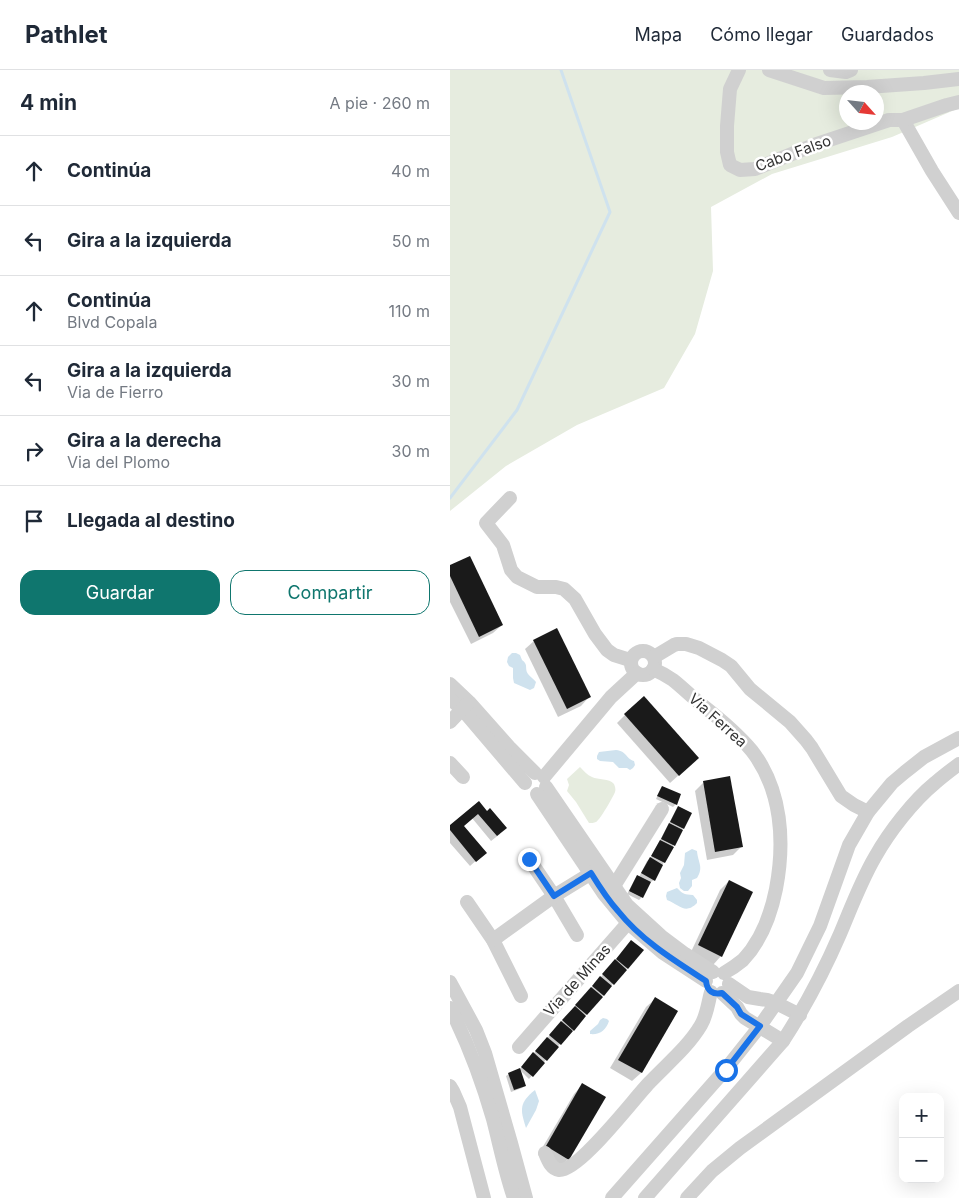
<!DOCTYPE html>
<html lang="es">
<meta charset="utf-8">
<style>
body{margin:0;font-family:Inter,sans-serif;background:#f2f2f3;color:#1f2937}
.controls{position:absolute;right:15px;bottom:15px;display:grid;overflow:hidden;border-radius:10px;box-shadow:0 5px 20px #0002}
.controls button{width:45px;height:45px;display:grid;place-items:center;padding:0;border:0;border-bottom:1px solid #e0e1e3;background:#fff;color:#1f2937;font:25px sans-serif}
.compass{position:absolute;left:389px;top:15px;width:45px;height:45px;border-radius:50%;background:#fff;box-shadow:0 5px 20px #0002;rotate:117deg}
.stop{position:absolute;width:15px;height:15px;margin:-11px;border:4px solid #1a73e8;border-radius:50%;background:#fff}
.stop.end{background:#1a73e8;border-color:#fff;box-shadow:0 1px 5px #0008}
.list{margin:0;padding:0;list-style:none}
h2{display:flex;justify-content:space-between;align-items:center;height:65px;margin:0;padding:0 20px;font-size:21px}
h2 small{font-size:16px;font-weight:400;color:#747a83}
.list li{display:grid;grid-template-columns:32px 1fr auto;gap:15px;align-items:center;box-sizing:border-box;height:70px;padding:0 20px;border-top:1px solid #e0e1e3}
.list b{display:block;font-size:19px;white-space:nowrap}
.list p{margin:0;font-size:16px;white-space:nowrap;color:#747a83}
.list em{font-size:16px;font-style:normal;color:#747a83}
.actions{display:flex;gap:10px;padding:15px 20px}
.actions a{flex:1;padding:11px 0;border:1px solid #0f766e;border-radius:15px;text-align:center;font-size:18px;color:#0f766e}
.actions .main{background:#0f766e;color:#fff}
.icon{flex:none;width:28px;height:28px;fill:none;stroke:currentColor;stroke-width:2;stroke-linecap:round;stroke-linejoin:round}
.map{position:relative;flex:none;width:509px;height:1128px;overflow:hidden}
header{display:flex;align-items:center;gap:30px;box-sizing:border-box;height:70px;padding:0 25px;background:#fff;border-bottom:1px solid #e0e1e3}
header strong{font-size:24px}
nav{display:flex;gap:28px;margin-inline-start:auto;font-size:18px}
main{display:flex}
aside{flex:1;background:#fff}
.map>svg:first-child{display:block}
.green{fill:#e6ecdf;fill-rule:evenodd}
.water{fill:#cfe2ee}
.shadow{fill:#0003}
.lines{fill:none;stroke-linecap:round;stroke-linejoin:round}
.stream{stroke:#cfe2ee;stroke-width:3}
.building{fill:#1a1a1a}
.minor{stroke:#d0d0d0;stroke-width:14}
.route{stroke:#1a73e8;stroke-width:6}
.labels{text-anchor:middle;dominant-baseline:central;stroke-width:5;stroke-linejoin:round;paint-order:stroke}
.street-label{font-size:15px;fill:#333;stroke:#fff}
</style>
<header>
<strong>Pathlet</strong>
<nav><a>Mapa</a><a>Cómo llegar</a><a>Guardados</a></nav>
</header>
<main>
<aside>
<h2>4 min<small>A pie · 260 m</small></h2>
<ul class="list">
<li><svg class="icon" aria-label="ahead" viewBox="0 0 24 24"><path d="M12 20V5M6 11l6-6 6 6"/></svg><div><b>Continúa</b></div><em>40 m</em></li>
<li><svg class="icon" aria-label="left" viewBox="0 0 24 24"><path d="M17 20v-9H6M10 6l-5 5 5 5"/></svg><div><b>Gira a la izquierda</b></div><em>50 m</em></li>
<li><svg class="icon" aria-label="ahead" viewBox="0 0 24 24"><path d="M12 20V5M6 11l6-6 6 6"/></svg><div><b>Continúa</b><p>Blvd Copala</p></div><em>110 m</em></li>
<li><svg class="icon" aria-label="left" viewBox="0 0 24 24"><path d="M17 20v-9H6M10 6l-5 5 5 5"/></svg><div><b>Gira a la izquierda</b><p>Via de Fierro</p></div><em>30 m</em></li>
<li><svg class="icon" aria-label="right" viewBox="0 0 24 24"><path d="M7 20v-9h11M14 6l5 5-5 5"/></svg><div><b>Gira a la derecha</b><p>Via del Plomo</p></div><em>30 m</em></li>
<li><svg class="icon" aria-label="arrive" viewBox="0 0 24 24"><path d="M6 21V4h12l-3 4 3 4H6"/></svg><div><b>Llegada al destino</b></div></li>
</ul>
<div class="actions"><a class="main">Guardar</a><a>Compartir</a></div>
</aside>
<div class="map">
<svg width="509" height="1128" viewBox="0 0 509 1128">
<rect width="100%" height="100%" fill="#fff"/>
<!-- green -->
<g class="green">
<path d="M 0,0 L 509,0 L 509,38 L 442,67 L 322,104 L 261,137 L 263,201 L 245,264 L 214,318 L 127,355 L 56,396 L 0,441 ZM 397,22 L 427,22 L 427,52 L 397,52 Z"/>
<path d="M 130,697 C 134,701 137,705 142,707 C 148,710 159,708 164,714 C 165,717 166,719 165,722 C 163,727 150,750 146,752 C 144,753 141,753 139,753 L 126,732 L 117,721 L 119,715 L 117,709 Z"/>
</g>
<!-- water -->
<g class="water">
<path d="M 62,583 L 66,583 L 70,585 L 72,590 C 79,595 74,598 78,604 C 80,607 84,609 86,612 L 84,618 L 80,620 L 64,613 L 63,608 L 63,598 L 59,596 L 57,592 L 58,587 Z"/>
<path d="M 166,680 C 177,681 175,688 184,691 L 185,695 L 183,698 L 180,700 L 177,698 L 169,698 L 163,692 L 150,691 L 147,689 L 147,686 L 149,682 Z"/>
<path d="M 242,779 L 247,781 C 248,793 254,797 247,808 L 242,810 L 242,816 L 238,821 L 234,821 L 230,818 L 229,813 L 231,808 L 230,803 L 234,795 L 235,783 Z"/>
<path d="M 227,818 C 234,825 234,824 243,825 L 247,830 L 247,833 C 235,845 230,835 217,830 L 216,826 L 217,822 Z"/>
<path d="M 153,948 L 157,949 L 159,951 C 156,960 150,965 140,964 L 140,961 L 148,954 L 150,950 Z"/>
<path d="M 85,1020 L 89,1031 L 86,1040 L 76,1058 C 70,1039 69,1033 85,1020 Z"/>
</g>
<!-- shadow -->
<g class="shadow">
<polygon points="0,497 52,555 43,563 21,574 0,532"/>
<polygon points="84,571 139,627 131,636 108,647 75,579"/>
<polygon points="175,645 239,696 220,713 167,653"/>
<polygon points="253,713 291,777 283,785 257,790 245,721"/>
<polygon points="212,717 226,734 223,737 206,729 210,720"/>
<polygon points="28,732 37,742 50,764 41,771 22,748 13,756 29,788 20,796 0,773 0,756"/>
<polygon points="226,740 233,758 204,810 201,812 200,812 192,827 189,830 177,824 185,809 187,806 189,807 197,791 200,789"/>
<polygon points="279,811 271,886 263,895 240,884 270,820"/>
<polygon points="179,875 177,898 79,1009 70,1000 75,1016 72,1018 61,1022 56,1006 59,1004 69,1000"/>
<polygon points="205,929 227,942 191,1003 182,1011 160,998 196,937"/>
<polygon points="132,1015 118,1089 110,1098 88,1085 124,1024"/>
</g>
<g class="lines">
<!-- stream -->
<polyline class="stream" points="0,428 67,340 160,142 111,0"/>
</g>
<!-- building -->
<g class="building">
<polygon points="20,486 53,555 29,567 0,506 0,495"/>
<polygon points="107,558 141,627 117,639 83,570"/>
<polygon points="194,626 249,688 229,706 174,644"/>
<polygon points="280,706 293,777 265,782 253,711"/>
<polygon points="212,716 231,724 227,735 207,726"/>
<polygon points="29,731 37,741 40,738 57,758 47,766 28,744 14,756 37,783 26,792 0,760 0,755"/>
<polygon points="228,736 242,743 234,759 220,752"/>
<polygon points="219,753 233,760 225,776 211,769"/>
<polygon points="210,770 224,777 215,793 201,786"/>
<polygon points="200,787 213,795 205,811 191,803"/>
<polygon points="187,805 201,812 193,828 179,821"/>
<polygon points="279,810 303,822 272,887 248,875"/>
<polygon points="181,870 194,880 178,899 166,889"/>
<polygon points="165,889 177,900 164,915 152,904"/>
<polygon points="150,906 162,916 154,926 142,916"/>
<polygon points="141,917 153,927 137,945 125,935"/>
<polygon points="205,927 228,941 192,1003 168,990"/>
<polygon points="125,936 136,946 124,961 112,950"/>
<polygon points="111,951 123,961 111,975 99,965"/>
<polygon points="97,967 109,977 97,991 85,981"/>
<polygon points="83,982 95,993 83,1007 71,997"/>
<polygon points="70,998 76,1016 64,1020 58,1003"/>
<polygon points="132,1013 156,1027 119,1090 96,1076"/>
</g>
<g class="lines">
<!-- minor -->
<g class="minor">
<polyline points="289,0 280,19 277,56 277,82 280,95 290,100 305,99 364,75 439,50 453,50 482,101 509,143"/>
<polyline points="319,0 374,18 417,17 474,13 509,9"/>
<polyline points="380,0 396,2 401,0"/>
<polyline points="453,50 497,35 509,32"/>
<polyline points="60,428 36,453 53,475 61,500 67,507 87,517 106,517 114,519 125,529 145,564 157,580 164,585 180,590"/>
<circle cx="193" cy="593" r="12"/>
<polyline points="204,587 224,575 227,574 236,574 249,578 272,590 281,596 300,619 340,652 356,670 362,678 391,726 404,735 418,742"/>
<path d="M 203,599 C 210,602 217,606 223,610 C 233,618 242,627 252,635 C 270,649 287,663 302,681 C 332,720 335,772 326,819 C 321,844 311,871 293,890 C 287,895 281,899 274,903"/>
<polyline points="0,614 19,632 59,677 85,703"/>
<polyline points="0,629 12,639 75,713"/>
<polyline points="0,652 17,634"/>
<polyline points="0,693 13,707"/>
<polyline points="94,707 161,627 187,603"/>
<polyline points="96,717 177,835 211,866 235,884 263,902"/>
<polyline points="87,724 154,824 168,841 178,853 213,883 256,911"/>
<polyline points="79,789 104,826 127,865"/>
<polyline points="164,816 212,739"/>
<polyline points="17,832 43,870 71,926"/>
<polyline points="43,870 104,826 148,799"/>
<polyline points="0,912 26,960 35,983 61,1073 76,1128"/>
<polyline points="279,914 298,927 310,929 317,930 326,933 350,945"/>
<polyline points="272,923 287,937 291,944 295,948 333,971"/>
<path d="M 0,938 C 18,973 32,1011 43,1049 C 50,1076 55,1102 64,1128"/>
<polyline points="69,977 184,846"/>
<polyline points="0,1016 3,1021 10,1037 34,1128"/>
<path d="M 95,1083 C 98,1090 101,1099 109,1100 C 129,1102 185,1027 200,1012 C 217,994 238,977 251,955 C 257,945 258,933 261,922"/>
<polyline points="162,1128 275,1000 310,956 347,903 370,856 399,775 418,742 442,713 455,702 474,687 509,668"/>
<path d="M 195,1128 L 333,971 C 355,937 374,901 390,864 C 401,838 411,811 425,787 C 439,762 463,731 485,713 C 493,706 501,700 509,694"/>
<polyline points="237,1128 262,1101 290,1078 458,956 509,921"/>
</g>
</g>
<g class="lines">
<!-- route -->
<path class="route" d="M 79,789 L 104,826 L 141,803 C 149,816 158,830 168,841 C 192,871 225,891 256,911 C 257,921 263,925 272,923 L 287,937 L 291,944 L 310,956 L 276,1000"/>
</g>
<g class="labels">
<!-- street labels -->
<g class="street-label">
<text transform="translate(343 83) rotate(-20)">Cabo Falso</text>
<text transform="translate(268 650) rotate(42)">Via Ferrea</text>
<text transform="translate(127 910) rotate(-48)">Via de Minas</text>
</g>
</g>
</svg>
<div class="controls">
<button>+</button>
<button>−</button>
</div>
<svg class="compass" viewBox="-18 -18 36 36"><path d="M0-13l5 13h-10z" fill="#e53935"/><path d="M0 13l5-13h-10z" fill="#747a83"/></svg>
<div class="stop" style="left:276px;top:1000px"></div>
<div class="stop end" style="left:79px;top:789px"></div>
</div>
</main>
